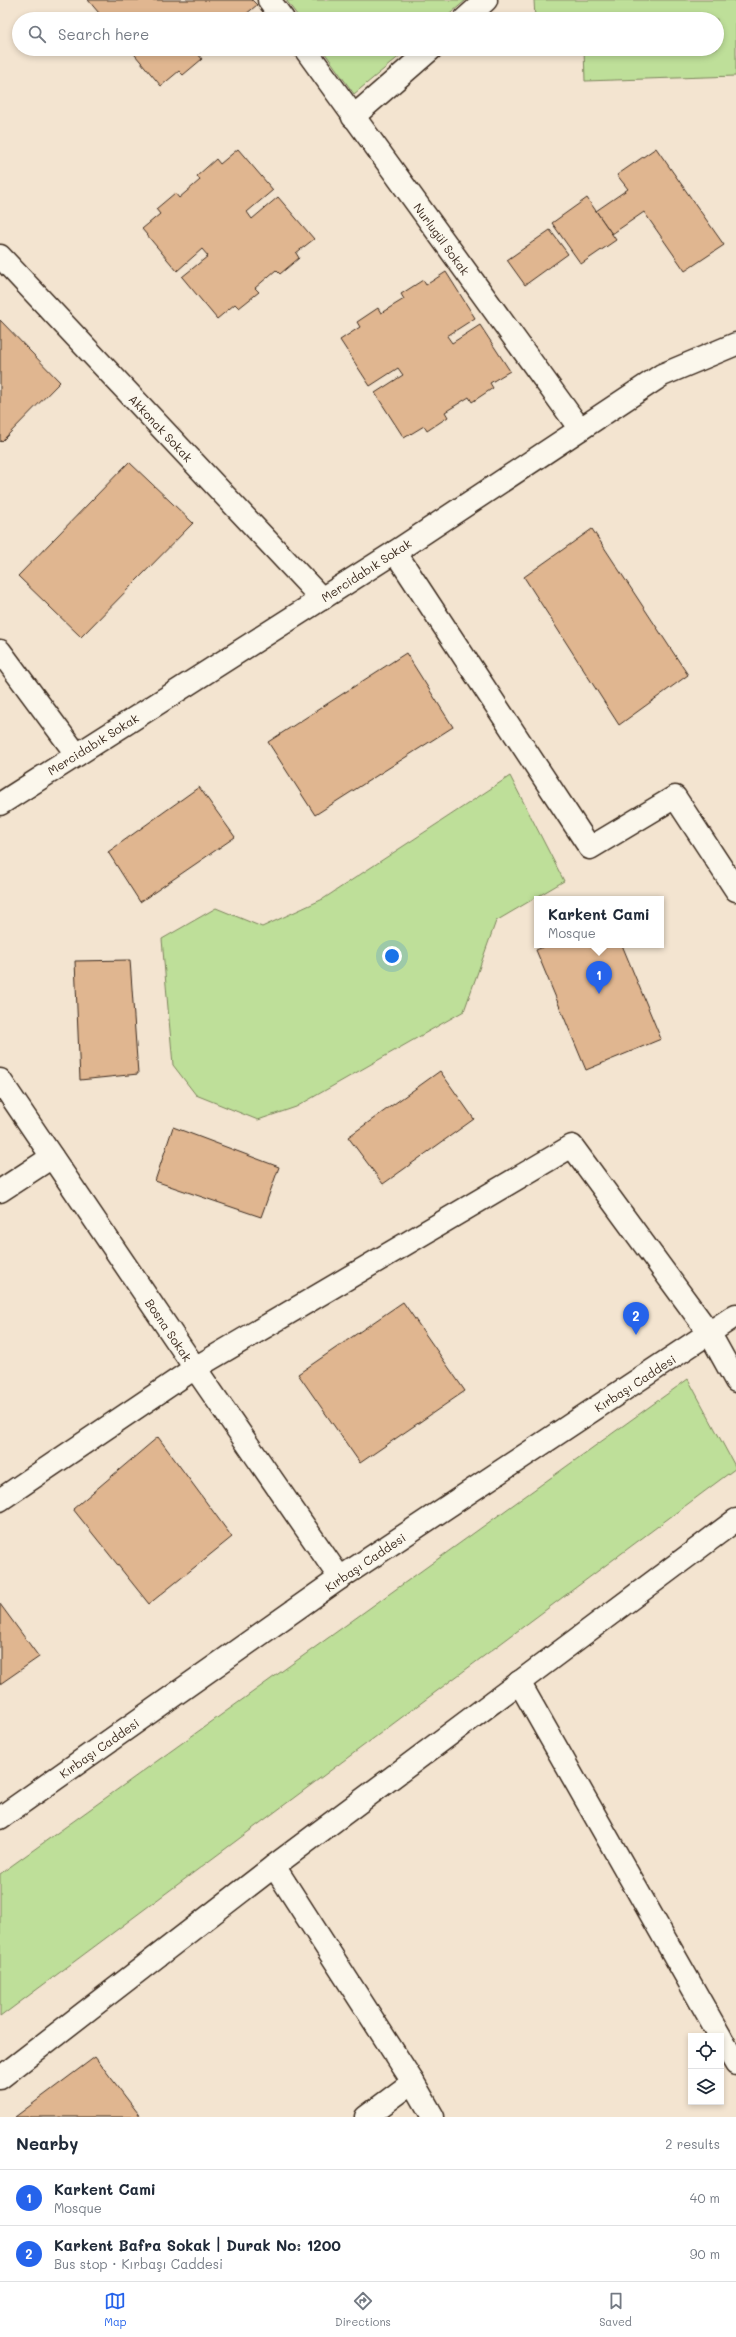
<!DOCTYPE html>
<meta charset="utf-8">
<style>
body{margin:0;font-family:Mali,sans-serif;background:#f6f6f7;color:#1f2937}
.controls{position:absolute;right:12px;bottom:12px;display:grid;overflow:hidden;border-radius:0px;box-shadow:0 2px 6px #0003}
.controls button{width:36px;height:36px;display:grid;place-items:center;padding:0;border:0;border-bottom:1px solid #e0e1e3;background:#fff;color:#1f2937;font:20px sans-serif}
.you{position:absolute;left:392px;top:956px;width:14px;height:14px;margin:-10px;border:3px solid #fff;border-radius:50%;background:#1a73e8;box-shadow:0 0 0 6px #1a73e833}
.badge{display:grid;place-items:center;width:26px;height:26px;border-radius:50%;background:#2563eb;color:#fff;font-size:13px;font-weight:700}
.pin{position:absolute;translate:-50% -33px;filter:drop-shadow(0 1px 2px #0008)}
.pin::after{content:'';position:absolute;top:21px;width:14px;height:12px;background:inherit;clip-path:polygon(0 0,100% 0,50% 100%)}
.popup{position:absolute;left:534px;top:896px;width:130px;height:52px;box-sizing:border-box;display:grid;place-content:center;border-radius:0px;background:#fff;filter:drop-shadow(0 1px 3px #0005);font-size:13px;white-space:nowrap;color:#747a83}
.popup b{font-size:15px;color:#1f2937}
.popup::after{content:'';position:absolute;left:50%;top:100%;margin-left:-8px;border:8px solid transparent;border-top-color:#fff}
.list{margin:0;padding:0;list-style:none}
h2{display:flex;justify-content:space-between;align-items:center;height:52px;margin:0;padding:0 16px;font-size:17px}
h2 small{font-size:13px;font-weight:400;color:#747a83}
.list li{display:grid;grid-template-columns:26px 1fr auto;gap:12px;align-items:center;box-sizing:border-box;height:56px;padding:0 16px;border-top:1px solid #e0e1e3}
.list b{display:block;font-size:15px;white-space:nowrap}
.list p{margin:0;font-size:13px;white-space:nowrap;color:#747a83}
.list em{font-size:13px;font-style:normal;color:#747a83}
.icon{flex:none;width:22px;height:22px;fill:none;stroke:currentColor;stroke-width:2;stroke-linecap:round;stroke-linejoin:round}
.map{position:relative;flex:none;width:736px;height:2117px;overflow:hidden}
.search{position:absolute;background:#fff;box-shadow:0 2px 6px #0003;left:12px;right:12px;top:12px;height:44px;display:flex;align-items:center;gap:10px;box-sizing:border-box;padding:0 14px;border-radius:22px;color:#747a83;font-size:15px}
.sheet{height:164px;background:#fff}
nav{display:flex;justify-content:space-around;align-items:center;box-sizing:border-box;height:56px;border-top:1px solid #e0e1e3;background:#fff;font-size:11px;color:#747a83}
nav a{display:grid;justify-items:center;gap:2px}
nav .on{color:#2563eb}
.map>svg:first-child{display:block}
.green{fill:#bedf99;stroke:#7c845c}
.building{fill:#e0b690;stroke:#3b2a1e}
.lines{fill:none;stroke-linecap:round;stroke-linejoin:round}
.minor-casing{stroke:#3b2a1e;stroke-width:25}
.minor{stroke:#fbf7ec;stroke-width:22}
.labels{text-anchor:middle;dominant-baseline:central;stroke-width:3;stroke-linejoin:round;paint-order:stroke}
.street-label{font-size:12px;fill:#3b2a1e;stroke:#fbf7ec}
</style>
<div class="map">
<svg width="736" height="2117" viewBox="0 0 736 2117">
<rect width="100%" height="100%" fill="#f3e4d0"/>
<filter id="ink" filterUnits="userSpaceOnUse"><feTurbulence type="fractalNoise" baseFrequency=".025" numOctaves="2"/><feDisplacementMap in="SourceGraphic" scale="8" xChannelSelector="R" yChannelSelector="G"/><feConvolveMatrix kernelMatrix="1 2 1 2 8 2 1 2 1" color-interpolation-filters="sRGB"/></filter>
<g filter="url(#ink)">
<!-- green -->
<g class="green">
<polygon points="286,0 466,0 444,19 300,19"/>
<polygon points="534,0 736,0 736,76 585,81 584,49 717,49 717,19 535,19"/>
<polygon points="322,49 408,49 354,94"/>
<polygon points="510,776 564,881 496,921 464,1011 296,1107 258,1120 196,1095 173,1065 162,939 216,908 262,927 323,899"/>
<polygon points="688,1379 736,1468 0,2017 0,1874"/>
</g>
<!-- building -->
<g class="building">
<polygon points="88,0 252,0 257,5 240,19 148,19 146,16 142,19 104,19"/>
<polygon points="130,49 204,49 198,54 202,59 183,75 179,71 161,86"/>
<polygon points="656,148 724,245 685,271 644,212 612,234 596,211 628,189 617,175"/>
<polygon points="238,149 273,190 247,212 252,219 278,197 314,239 296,253 299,258 280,274 276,270 255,288 259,292 239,308 235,304 217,319 182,277 208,256 202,249 177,271 142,229 160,214 156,209 175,193 179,198 200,180 197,176 216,159 220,164"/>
<polygon points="587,198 616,240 581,264 552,223"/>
<polygon points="550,230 568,254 525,285 507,260"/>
<polygon points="446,272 475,318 447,336 452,343 480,325 510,371 490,383 493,388 472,402 469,397 445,412 448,417 427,431 424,426 404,438 375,393 403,375 398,368 370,386 340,340 360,327 357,322 378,308 381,313 404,299 401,294 423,280 426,285"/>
<polygon points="0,320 60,382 1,442 0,441"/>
<polygon points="129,462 193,523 81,637 18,576"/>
<polygon points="592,529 688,675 619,725 524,577"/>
<polygon points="406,653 453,727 315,815 268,742"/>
<polygon points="199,787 235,837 140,902 108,852"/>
<polygon points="548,945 622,945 661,1039 586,1070 536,950"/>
<polygon points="130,960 138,1074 80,1080 75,961"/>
<polygon points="440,1071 474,1119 383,1184 348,1137"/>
<polygon points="173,1127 279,1167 261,1217 155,1181"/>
<polygon points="403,1302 465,1391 360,1463 298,1374"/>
<polygon points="158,1437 232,1537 149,1604 73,1509"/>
<polygon points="0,1604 39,1657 0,1684"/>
<polygon points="95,2057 141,2117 15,2117"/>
</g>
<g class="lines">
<defs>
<g id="minor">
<polyline points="269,0 283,19"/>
<polyline points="465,19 486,0"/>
<polyline points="305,49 580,429"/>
<polyline points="353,117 431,49"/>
<polyline points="0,256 322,599"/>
<polyline points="395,552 590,848 675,797 736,890"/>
<polyline points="0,651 77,755"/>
<polyline points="0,804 395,552 662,375 736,344"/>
<polyline points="0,1080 195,1368 340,1578"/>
<polyline points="0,1191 52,1157"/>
<polyline points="0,1500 195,1368 572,1146 710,1334 736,1381"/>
<polyline points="519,1682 720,2036"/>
<polyline points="0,1818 340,1578 736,1315"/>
<polyline points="274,1866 413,2082 433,2117"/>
<polyline points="721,2038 736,2064"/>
<polyline points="0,2078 274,1866 736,1520"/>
<polyline points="366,2117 413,2082"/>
</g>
</defs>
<!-- minor casing -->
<use href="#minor" class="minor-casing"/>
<!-- minor -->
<use href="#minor" class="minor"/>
</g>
</g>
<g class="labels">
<!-- street labels -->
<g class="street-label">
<text transform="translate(442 239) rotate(54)">Nurlugül Sokak</text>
<text transform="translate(161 428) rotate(47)">Akkonak Sokak</text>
<text transform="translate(366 570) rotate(-33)">Mercidabık Sokak</text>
<text transform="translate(93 744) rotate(-32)">Mercidabık Sokak</text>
<text transform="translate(169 1330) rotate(56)">Bosna Sokak</text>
<text transform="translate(635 1383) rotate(-33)">Kırbaşı Caddesi</text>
<text transform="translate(365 1562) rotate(-34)">Kırbaşı Caddesi</text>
<text transform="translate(99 1748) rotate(-35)">Kırbaşı Caddesi</text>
</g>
</g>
</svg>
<div class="controls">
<button><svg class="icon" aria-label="locate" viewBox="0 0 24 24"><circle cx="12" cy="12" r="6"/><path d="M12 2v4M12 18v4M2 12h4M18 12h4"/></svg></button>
<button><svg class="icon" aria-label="layers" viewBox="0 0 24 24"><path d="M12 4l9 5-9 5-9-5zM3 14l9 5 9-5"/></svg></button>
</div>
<div class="you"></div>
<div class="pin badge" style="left:599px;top:994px">1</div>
<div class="popup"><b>Karkent Cami</b>Mosque</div>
<div class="pin badge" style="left:636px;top:1335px">2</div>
<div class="search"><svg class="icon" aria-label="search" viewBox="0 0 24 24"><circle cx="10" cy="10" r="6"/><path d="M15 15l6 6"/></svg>Search here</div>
</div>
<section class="sheet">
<h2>Nearby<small>2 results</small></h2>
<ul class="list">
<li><span class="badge">1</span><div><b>Karkent Cami</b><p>Mosque</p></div><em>40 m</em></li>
<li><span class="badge">2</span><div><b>Karkent Bafra Sokak | Durak No: 1200</b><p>Bus stop · Kırbaşı Caddesi</p></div><em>90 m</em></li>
</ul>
</section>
<nav>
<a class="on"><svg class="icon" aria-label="map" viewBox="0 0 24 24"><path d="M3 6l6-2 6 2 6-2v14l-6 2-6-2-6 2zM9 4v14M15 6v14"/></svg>Map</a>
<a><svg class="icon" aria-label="directions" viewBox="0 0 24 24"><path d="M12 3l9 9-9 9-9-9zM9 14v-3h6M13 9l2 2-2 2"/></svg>Directions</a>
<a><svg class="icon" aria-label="saved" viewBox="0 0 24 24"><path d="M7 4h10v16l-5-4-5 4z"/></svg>Saved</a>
</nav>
